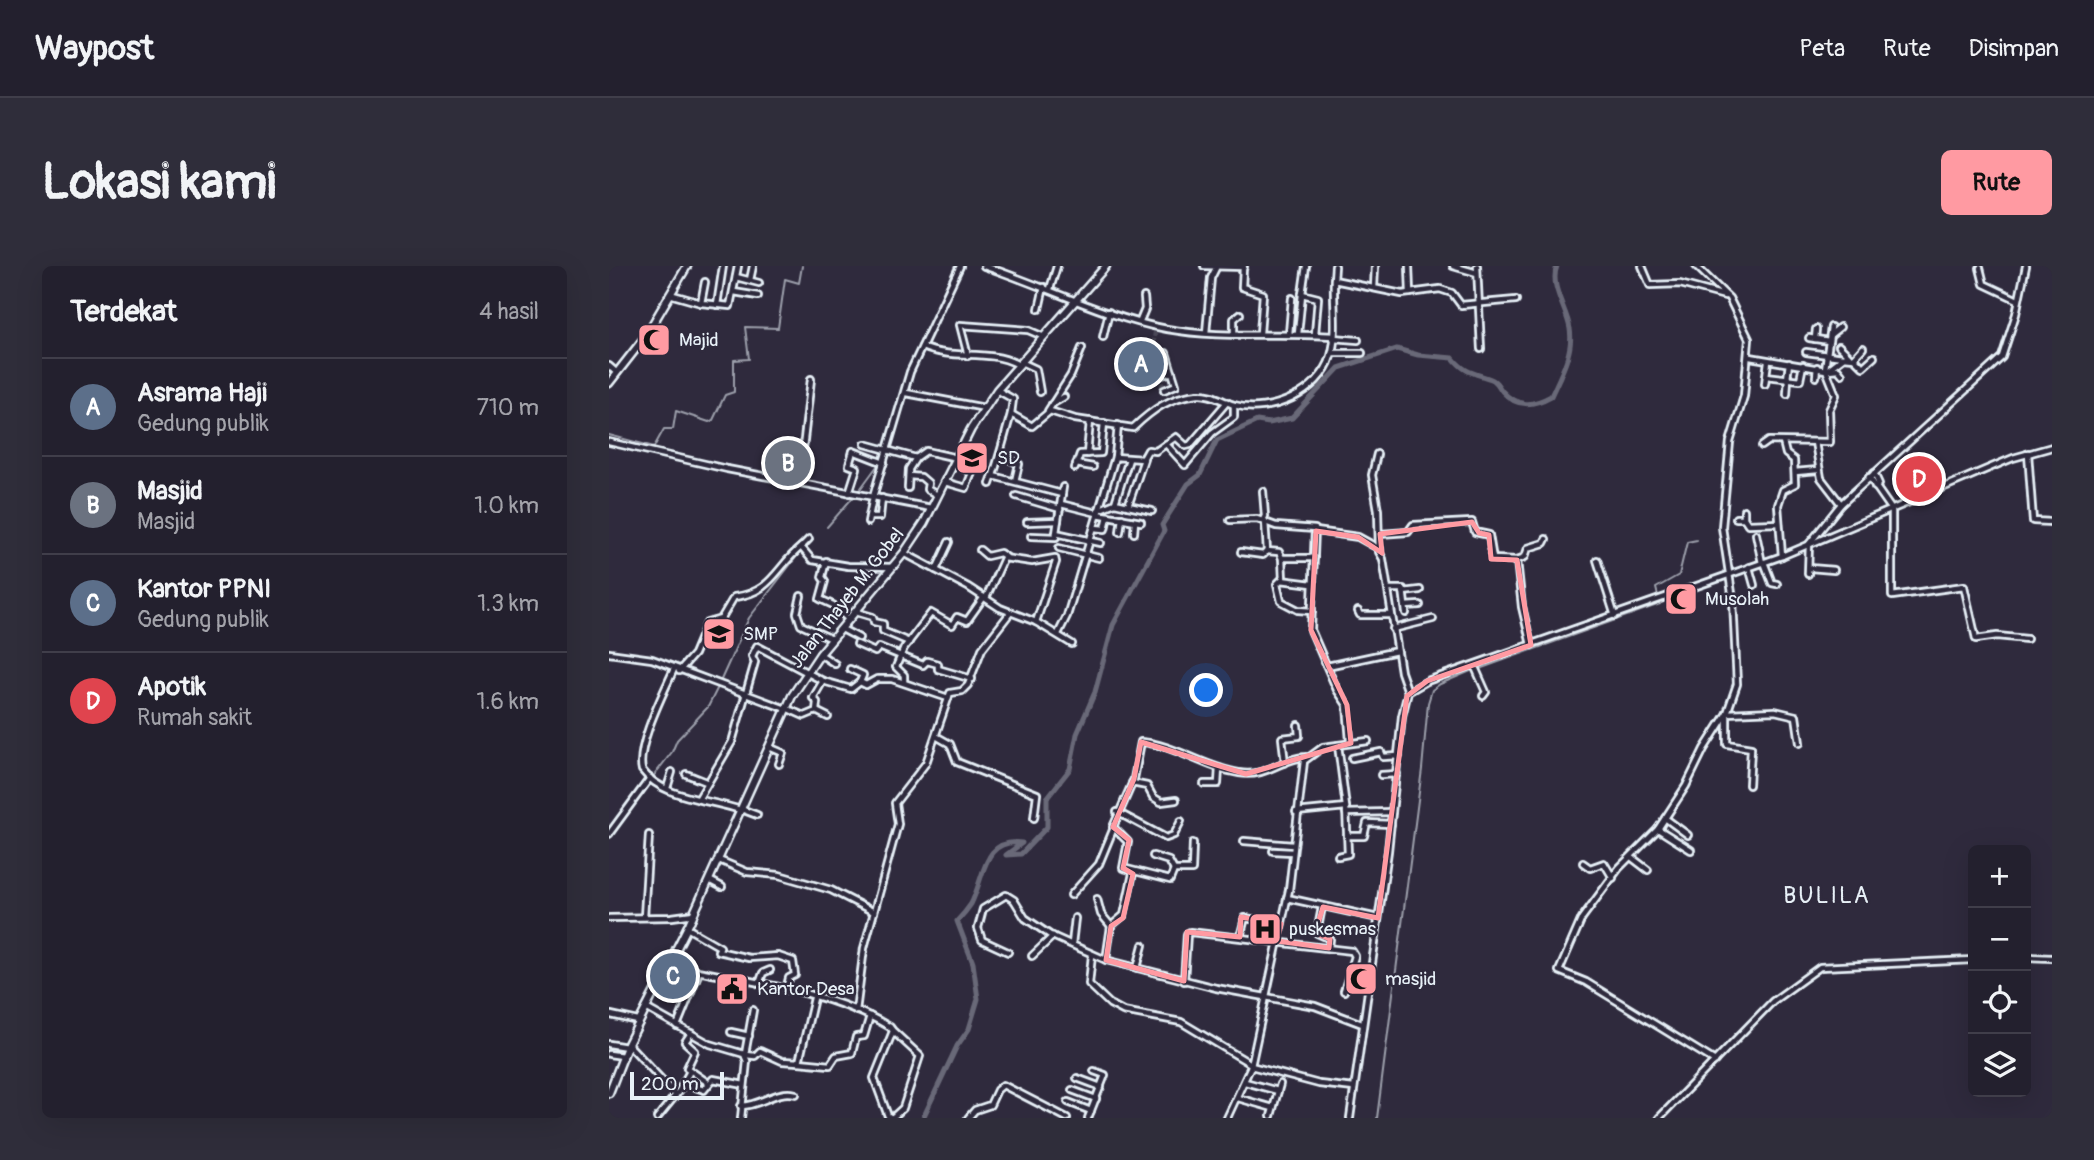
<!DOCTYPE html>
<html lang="id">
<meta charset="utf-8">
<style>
body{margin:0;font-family:Pangolin,sans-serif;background:#2f2d3a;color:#f1f3f6}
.controls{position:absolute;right:21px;bottom:21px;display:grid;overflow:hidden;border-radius:10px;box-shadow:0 7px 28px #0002}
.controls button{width:63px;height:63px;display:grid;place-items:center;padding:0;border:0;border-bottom:2px solid #403e4a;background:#23202e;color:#f1f3f6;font:35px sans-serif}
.scale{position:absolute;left:21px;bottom:18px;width:94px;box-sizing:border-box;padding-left:7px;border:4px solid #e8f1f8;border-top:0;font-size:19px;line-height:24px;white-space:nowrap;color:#e8f1f8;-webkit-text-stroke:5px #2f2a3d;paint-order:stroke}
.you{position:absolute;left:598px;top:425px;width:24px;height:24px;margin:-18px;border:5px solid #fff;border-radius:50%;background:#1a73e8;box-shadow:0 0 0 10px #1a73e833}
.badge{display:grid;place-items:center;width:46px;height:46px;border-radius:50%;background:#ff9aa2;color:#fff;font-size:23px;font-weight:700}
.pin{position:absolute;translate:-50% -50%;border:4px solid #fff;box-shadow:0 2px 7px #0006}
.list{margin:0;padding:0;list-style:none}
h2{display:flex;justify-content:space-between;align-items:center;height:91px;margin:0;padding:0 28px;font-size:30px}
h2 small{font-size:23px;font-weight:400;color:#a3a3aa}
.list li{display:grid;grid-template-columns:46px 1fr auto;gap:21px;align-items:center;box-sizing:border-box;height:98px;padding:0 28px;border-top:2px solid #403e4a}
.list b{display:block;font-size:26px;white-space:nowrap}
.list p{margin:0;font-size:23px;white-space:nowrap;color:#a3a3aa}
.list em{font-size:23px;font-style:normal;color:#a3a3aa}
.icon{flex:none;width:38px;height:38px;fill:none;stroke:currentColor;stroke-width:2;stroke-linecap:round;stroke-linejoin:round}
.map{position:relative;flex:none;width:1443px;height:852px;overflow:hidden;border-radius:10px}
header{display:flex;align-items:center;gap:42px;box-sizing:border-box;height:98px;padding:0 35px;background:#23202e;border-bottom:2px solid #403e4a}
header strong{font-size:33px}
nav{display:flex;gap:38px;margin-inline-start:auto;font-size:24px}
.intro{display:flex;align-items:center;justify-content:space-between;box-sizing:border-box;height:168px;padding:0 42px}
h1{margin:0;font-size:49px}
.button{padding:18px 32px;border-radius:10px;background:#ff9aa2;color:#111;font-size:24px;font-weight:700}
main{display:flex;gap:42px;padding:0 42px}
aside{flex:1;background:#23202e;border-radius:10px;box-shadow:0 7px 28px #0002}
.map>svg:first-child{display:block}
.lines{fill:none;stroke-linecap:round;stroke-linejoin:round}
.stream{stroke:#9c9fab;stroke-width:2}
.river{stroke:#696978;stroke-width:5}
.minor-tunnel{stroke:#4b4859;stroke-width:4.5;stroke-dasharray:4.5 2;stroke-linecap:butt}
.minor-casing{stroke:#e8f1f8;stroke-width:10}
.major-casing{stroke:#e8f1f8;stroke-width:11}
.minor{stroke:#2f2a3d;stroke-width:4.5}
.major{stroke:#2f2a3d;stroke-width:6}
.marked{fill:none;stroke:#ff9aa2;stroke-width:5;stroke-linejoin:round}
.labels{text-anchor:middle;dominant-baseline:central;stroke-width:5;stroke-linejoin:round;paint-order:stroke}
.poi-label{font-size:19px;fill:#e8f1f8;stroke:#2f2a3d;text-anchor:start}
.street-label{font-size:19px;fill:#e8f1f8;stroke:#2f2a3d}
.quarter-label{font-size:23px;letter-spacing:2px;fill:#e8f1f8;stroke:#2f2a3d}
</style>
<header>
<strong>Waypost</strong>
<nav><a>Peta</a><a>Rute</a><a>Disimpan</a></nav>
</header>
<div class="intro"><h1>Lokasi kami</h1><a class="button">Rute</a></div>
<main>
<aside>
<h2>Terdekat<small>4 hasil</small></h2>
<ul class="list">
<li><span class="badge" style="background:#5c6f8a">A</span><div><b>Asrama Haji</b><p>Gedung publik</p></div><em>710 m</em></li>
<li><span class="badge" style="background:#6b7280">B</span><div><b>Masjid</b><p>Masjid</p></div><em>1.0 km</em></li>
<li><span class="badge" style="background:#5c6f8a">C</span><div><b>Kantor PPNI</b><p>Gedung publik</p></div><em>1.3 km</em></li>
<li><span class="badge" style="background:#e0444e">D</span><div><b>Apotik</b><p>Rumah sakit</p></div><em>1.6 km</em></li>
</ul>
</aside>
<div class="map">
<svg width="1443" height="852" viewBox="0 0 1443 852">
<rect width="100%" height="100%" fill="#2f2a3d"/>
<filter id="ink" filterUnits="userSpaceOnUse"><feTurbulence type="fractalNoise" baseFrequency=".0143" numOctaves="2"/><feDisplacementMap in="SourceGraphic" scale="14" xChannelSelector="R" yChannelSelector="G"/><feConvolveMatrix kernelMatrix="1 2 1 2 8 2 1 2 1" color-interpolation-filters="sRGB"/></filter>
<g filter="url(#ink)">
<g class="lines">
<!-- stream -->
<g class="stream">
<polyline points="301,102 346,0"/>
<polyline points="0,169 45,181 55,163 64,163 67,145 100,156 104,154 116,129 125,126 125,94 140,93 136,61 169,62 176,13 190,17 193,0"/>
<polyline points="249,226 271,196 297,113"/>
<polyline points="218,261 245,230"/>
<polyline points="196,281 203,274"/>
<polyline points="870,403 1051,338 1047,322 1070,309 1078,276 1088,274"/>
<polyline points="111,416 140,352 192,285"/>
<polyline points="43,512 63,486 68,474 99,441 109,421"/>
<polyline points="768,852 813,503 819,437 823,424 831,418 864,404"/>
</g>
<!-- river -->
<path class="river" d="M 314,852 L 348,780 L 360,763 L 369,733 L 364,697 L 348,655 C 353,650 358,644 362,638 C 376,611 373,572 413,577 L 397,589 L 412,588 L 438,561 L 438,532 L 461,503 L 468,468 L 486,426 L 504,359 L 555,265 L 553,259 L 579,218 L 591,209 L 608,174 L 648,155 L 660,157 L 683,152 L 730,102 L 788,83 L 809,89 L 844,92 C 856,107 865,107 882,113 C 888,115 889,120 893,125 C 908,142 924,140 942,130 C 951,110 965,86 961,63 C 958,43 940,20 948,0"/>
<!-- minor-tunnel -->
<polyline class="minor-tunnel" points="547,60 543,87 556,128"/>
<defs>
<g id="minor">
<path d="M 375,0 C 436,20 495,51 558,63 C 612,73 669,66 724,70"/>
<polyline points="595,0 635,1"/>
<polyline points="726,0 725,14 793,28 831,23 843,27 852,39 907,34"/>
<polyline points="800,0 801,27"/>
<polyline points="844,0 868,7"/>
<polyline points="868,0 872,83"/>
<polyline points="1033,0 1041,19 1071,18 1116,30"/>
<polyline points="1087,0 1120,32 1140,73 1135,130 1121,176 1113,261 1124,334 1128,418 1118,447 1095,483 1077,520 1049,563 1010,602 973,652 950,705 977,716 1106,795"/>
<polyline points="634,2 633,21 654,28 651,67"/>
<polyline points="1371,2 1375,18 1409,34"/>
<polyline points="127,11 150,17"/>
<polyline points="141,14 144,0"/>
<polyline points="96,16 92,37 121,40 129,0"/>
<polyline points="765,22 766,0"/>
<polyline points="441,23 448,0"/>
<polyline points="125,26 149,30"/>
<polyline points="693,28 697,0"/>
<polyline points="64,29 92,37"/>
<polyline points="108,39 114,0"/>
<polyline points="430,43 435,21"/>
<polyline points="531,55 536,43 535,31"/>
<polyline points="597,67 602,12 607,2"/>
<polyline points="625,67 625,53 631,48"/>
<polyline points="680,68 683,32"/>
<polyline points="689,68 693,28 709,32 706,68"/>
<polyline points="1221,69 1231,61"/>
<polyline points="494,71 500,46"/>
<polyline points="724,72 749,74"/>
<polyline points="1200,72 1220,75"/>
<polyline points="1206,73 1207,63"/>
<polyline points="1230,80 1240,90"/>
<path d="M 313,81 C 345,95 378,82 408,98"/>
<polyline points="1197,86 1234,91"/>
<polyline points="723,87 753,87"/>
<polyline points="359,90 351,59 419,64 433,70"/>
<polyline points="544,91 557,87 567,119 555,124"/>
<polyline points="1141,91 1217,104 1227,129 1220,144 1221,176 1160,175 1153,180"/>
<polyline points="1245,92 1254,82"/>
<polyline points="1159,95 1157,110 1191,114 1194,99"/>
<polyline points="412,96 427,103 431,126"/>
<polyline points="0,100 8,107"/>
<polyline points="1216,103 1222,61"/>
<polyline points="1218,104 1235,91 1245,92 1254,101 1265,91"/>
<polyline points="1219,104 1229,103 1233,108"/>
<polyline points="1207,111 1208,101"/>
<polyline points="1178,113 1180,97"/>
<polyline points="527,117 563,106"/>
<polyline points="1156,118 1157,110"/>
<polyline points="388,124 404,133 402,148"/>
<polyline points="297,127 376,142"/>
<polyline points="1178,128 1179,113"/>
<polyline points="443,138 455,131"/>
<polyline points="439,145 462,109 473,82"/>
<polyline points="0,176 118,203 322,242"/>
<polyline points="1206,176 1212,212 1232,238"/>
<polyline points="256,178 307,192 317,185 348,192"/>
<polyline points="557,178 576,199 603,167 625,151 625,139"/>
<polyline points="244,185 275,197"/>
<polyline points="1419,187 1424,255 1443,256"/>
<polyline points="478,188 481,155"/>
<polyline points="768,188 763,209 769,244 770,286 774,293 792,406 799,426"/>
<polyline points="392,189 410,198 406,215"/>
<polyline points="506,191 509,159"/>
<polyline points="535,193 519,240 543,245"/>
<polyline points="467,198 484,201"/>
<polyline points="466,202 471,188 492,187 495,157"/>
<polyline points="1186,206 1209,204"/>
<polyline points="1265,207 1270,218 1266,221"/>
<polyline points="300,210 312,211 319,217 318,223 328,229"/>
<polyline points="384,210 453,228"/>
<polyline points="1260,211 1283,244 1283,330 1355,320 1367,373 1388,370 1418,373"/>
<polyline points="336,216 357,222 363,207 345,197"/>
<polyline points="190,217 202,113"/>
<path d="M 381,218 C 390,193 395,172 402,148 L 423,160 L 441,145 L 466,153 L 524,162 C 544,143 561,131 589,128 C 602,127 613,135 625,139 C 661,149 711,127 722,90 C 729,67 724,38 725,14"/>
<polyline points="299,222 300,203 307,192"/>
<polyline points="240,227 248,202 240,199 244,185"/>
<polyline points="407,230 451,243"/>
<polyline points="452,238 488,247"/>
<polyline points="519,240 506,237 520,193"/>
<polyline points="489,244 506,237"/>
<polyline points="1135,244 1135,252 1139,258 1170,257"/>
<polyline points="488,248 532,256"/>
<polyline points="260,251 271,251 273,232"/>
<polyline points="1127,252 1135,252"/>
<polyline points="621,254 648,253 667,260 706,263 702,364 728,424 738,439 741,475"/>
<polyline points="654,254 656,250 654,225"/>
<polyline points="656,255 658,285 670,286 673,292 705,292"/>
<polyline points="259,256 264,231 301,106 351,0"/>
<polyline points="418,256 449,255"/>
<polyline points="485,262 496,263 499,250"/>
<polyline points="707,265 749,271 771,283"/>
<polyline points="511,266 513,252"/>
<polyline points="447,267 454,221"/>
<polyline points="525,267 526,255"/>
<polyline points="771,268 799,266 804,259 863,256 866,266 880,269 884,293 908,294"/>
<polyline points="1147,268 1153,297"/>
<polyline points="422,270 447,271 447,267 492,277"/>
<polyline points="192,281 200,273"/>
<polyline points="450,282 490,292"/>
<polyline points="371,284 378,290 391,287 397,291"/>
<polyline points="632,286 654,289 658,285"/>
<polyline points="295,287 359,321 391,342 427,356 463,378"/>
<polyline points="1173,290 1169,239 1174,224 1186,218 1185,194 1177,188 1174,176"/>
<polyline points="673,292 674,314"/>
<polyline points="988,294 1006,350"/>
<polyline points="217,295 213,311 216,315 211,333 224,339 240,354"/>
<polyline points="1155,296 1163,317 1168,318"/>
<polyline points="1140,301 1145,319"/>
<polyline points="1201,302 1225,304"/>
<polyline points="327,304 340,276"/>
<polyline points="1199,308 1200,278 1232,238 1393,91 1407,48 1417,0"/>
<polyline points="779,323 794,323 797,347"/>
<polyline points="794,326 811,324"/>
<polyline points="192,330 188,347 192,359 223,373"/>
<polyline points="377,332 395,292 423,296 446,292 447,296 427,356"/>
<polyline points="796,340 811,339"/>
<polyline points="703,345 689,344 672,335 668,318 672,314 703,318"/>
<polyline points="749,345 751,349 782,349"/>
<polyline points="247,346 264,351 265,356 274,358 274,365 300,376"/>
<polyline points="233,363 250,372"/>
<polyline points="784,363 824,353"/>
<polyline points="449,368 458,350 506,191 534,193 539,184 547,185 567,171 577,180 581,179 618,136"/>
<polyline points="248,378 266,386 270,381 314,399 318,395 329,398 329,403 363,413"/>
<polyline points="922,379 913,341 908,294 916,291 919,282 935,277 937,273"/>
<polyline points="0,387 43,393 177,443"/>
<polyline points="211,388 226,398"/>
<polyline points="865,399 877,426 874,430"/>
<polyline points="718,400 788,385"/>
<path d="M 65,403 C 55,426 27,480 33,504 C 54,533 101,533 131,544"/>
<polyline points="241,403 254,409 251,416"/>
<path d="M 70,405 L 85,388 L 98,357 L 112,353 L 125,331 C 163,327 167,301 192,281 L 203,294 L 239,300 L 283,301"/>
<polyline points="295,416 295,409 287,401 295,382 322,347 343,359 348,351 358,355 375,331"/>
<polyline points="177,442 195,450 207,445 208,436 204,432 214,415"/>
<polyline points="207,445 219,451"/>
<polyline points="327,470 341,478 348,496 428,528 425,552"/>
<polyline points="729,479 737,541"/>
<polyline points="160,481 174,487 170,498"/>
<polyline points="743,492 772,486 774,491 790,490"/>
<polyline points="676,497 673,472 690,470 689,459"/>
<polyline points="77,508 97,516"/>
<polyline points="772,509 788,508"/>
<polyline points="523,517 538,520 544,531 552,536 567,534"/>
<polyline points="595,518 609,518 610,502"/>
<polyline points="1140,519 1142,482 1118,478 1118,447 1166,445 1187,450 1191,477"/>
<polyline points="58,522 63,506"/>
<polyline points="90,532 123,476 146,396 143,390 148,380 214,415 242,423 251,416 257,419 268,413 283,413 339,432"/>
<polyline points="132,543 148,549"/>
<polyline points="508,546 557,572 565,569 572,555"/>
<polyline points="687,546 737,541 739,588 729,590"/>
<polyline points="737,547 783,546"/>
<polyline points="1056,552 1079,569"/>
<polyline points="1049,563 1082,584"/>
<polyline points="0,568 41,512"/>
<polyline points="738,570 755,570 758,557 782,558"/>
<polyline points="635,575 684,579"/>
<path d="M 584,577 L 583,604 L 565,604 L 561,614 L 514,602 L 519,576 L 504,561 L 525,513 L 532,476 C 565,478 596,502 630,507 C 658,512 674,491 697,491"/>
<polyline points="664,585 683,586"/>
<polyline points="544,590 560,595 565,604"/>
<polyline points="1022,591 1039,604"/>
<polyline points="110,594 138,606 170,609 222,624 265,646 289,558 286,537 317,497 341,427 353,425 359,419 373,383 401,347"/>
<polyline points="974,597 981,602 995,597 1004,612"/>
<polyline points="100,614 113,621"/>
<polyline points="462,629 490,598 504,564"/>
<polyline points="678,632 769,652"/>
<polyline points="488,633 492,648 502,660"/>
<polyline points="713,641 708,667 721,673 720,682"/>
<polyline points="35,651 40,569"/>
<polyline points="0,652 63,651 85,648"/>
<polyline points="78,662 111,681 109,685 140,692 169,690 184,695 186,709 180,712 177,724"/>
<polyline points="631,671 636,652 672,658"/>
<polyline points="463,678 466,652"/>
<polyline points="399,686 373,674 369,662 374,643 397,629 405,634 416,652 441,669 497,694 607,722 706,740 753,758"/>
<polyline points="483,689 480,718 501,738 514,745 572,756 642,798"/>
<polyline points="423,690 444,670"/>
<polyline points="1417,691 1443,692"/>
<polyline points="497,694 502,660 515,649 524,607"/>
<path d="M 58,699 C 131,715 216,722 281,761 L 284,765 L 265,812 L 279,850 L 283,852 L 294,842 L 311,790 L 284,765"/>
<polyline points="528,702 534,679"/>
<polyline points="575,715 578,668 581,666 743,685 746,690 735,725"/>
<polyline points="150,718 154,707 161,704"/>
<polyline points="37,742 101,778 135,788 138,795 132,852"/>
<polyline points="247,745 255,682 265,646"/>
<polyline points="2,749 29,755"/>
<polyline points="68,760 90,706"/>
<polyline points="122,766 140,770"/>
<polyline points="82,767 76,776 86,785 78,802 98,816"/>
<polyline points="0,778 18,781"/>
<polyline points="19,778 67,829"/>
<polyline points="0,788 14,790"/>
<polyline points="136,788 144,744"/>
<polyline points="137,789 146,790 151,785 173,795 190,796 205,732"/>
<polyline points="190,796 221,799 227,790 243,787 247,771 255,770 261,750"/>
<polyline points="642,800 710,818 745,822"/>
<polyline points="468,812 492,821"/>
<polyline points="636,816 669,825"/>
<polyline points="75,817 95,824 104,813 135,819"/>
<polyline points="463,824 487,833"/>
<polyline points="629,832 664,842"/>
<polyline points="459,836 482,845"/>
<path d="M 132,840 C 152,840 167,823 187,828"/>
<polyline points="662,850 671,818"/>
<polyline points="48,852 70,825 81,805"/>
<polyline points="359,852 366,844 381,839 388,824 394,819 458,852"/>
<polyline points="479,852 496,809 485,805"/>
<polyline points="618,852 642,800 680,624 695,495 714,481 759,475"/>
<polyline points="741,852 779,585 793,450 799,426 818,415 1173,290 1404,192 1443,181"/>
<polyline points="1050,852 1164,735 1211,701 1364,694"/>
</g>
<g id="major">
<polyline points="0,117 36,71 78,0"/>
<polyline points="0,827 19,778 80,658 183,430 211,388 295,287 315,257 362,163 388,124 497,0"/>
</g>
</defs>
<!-- minor casing -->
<use href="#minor" class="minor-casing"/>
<!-- major casing -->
<use href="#major" class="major-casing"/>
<!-- minor -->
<use href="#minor" class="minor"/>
<!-- major -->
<use href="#major" class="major"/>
</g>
</g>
<!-- marked area -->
<path class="marked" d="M 863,256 L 870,267 L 880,269 L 882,293 L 908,294 L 922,379 L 818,415 L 798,430 L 769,652 L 714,641 L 706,667 L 721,673 L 720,682 L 668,675 L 672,658 L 632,651 L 631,671 L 578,666 L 575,715 L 497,694 L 502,660 L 514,652 L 524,608 L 514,602 L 520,574 L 504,561 L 525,513 L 532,476 L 637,508 L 742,477 L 738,439 L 702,364 L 707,265 L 749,271 L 773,287 L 771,268 Z"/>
<!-- icons -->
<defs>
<symbol id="mosque-square" viewBox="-11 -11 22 22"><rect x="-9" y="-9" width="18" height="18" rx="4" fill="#ff9aa2" stroke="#2f2a3d"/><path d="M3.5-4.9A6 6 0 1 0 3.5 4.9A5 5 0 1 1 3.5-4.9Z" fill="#111"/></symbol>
<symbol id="university-square" viewBox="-11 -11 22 22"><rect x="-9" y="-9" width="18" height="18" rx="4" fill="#ff9aa2" stroke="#2f2a3d"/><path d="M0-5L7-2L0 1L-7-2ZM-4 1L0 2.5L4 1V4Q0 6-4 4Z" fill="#111"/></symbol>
<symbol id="hospital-square" viewBox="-11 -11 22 22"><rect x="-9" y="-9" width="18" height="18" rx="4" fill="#ff9aa2" stroke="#2f2a3d"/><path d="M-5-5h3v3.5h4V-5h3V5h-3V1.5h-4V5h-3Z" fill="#111"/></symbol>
<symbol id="civic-square" viewBox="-11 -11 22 22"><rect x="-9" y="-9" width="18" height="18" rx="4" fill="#ff9aa2" stroke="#2f2a3d"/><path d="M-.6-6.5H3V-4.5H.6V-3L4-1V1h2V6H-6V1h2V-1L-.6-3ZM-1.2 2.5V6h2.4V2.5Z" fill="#111"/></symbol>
</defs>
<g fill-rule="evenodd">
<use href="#mosque-square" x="26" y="55" width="38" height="38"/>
<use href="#university-square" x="344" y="173" width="38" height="38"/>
<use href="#mosque-square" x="1053" y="314" width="38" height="38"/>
<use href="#university-square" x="91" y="349" width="38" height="38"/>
<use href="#hospital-square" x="637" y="644" width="38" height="38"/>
<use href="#mosque-square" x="733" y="694" width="38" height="38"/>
<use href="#civic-square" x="104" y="704" width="38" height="38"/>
</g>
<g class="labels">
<!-- poi labels -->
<g class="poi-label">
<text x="70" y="74">Majid</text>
<text x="388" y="192">SD</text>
<text x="1096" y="333">Musolah</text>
<text x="134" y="368">SMP</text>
<text x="680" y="663">puskesmas</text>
<text x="776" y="713">masjid</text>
<text x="148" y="723">Kantor Desa</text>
</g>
<!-- street labels -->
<g class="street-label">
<text transform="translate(238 332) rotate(-52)">Jalan Thayeb M. Gobel</text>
</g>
<!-- quarter labels -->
<g class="quarter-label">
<text x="1218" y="629">BULILA</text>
</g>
</g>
</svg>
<div class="controls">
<button>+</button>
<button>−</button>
<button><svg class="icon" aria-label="locate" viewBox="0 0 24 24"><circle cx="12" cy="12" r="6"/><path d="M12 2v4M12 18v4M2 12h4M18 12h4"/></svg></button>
<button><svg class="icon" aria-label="layers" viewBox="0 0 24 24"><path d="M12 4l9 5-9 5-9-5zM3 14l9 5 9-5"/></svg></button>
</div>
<div class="scale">200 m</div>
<div class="you"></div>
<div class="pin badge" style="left:532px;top:98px;background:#5c6f8a">A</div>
<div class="pin badge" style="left:179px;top:197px;background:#6b7280">B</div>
<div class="pin badge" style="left:64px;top:710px;background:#5c6f8a">C</div>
<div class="pin badge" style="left:1310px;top:213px;background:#e0444e">D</div>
</div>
</main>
